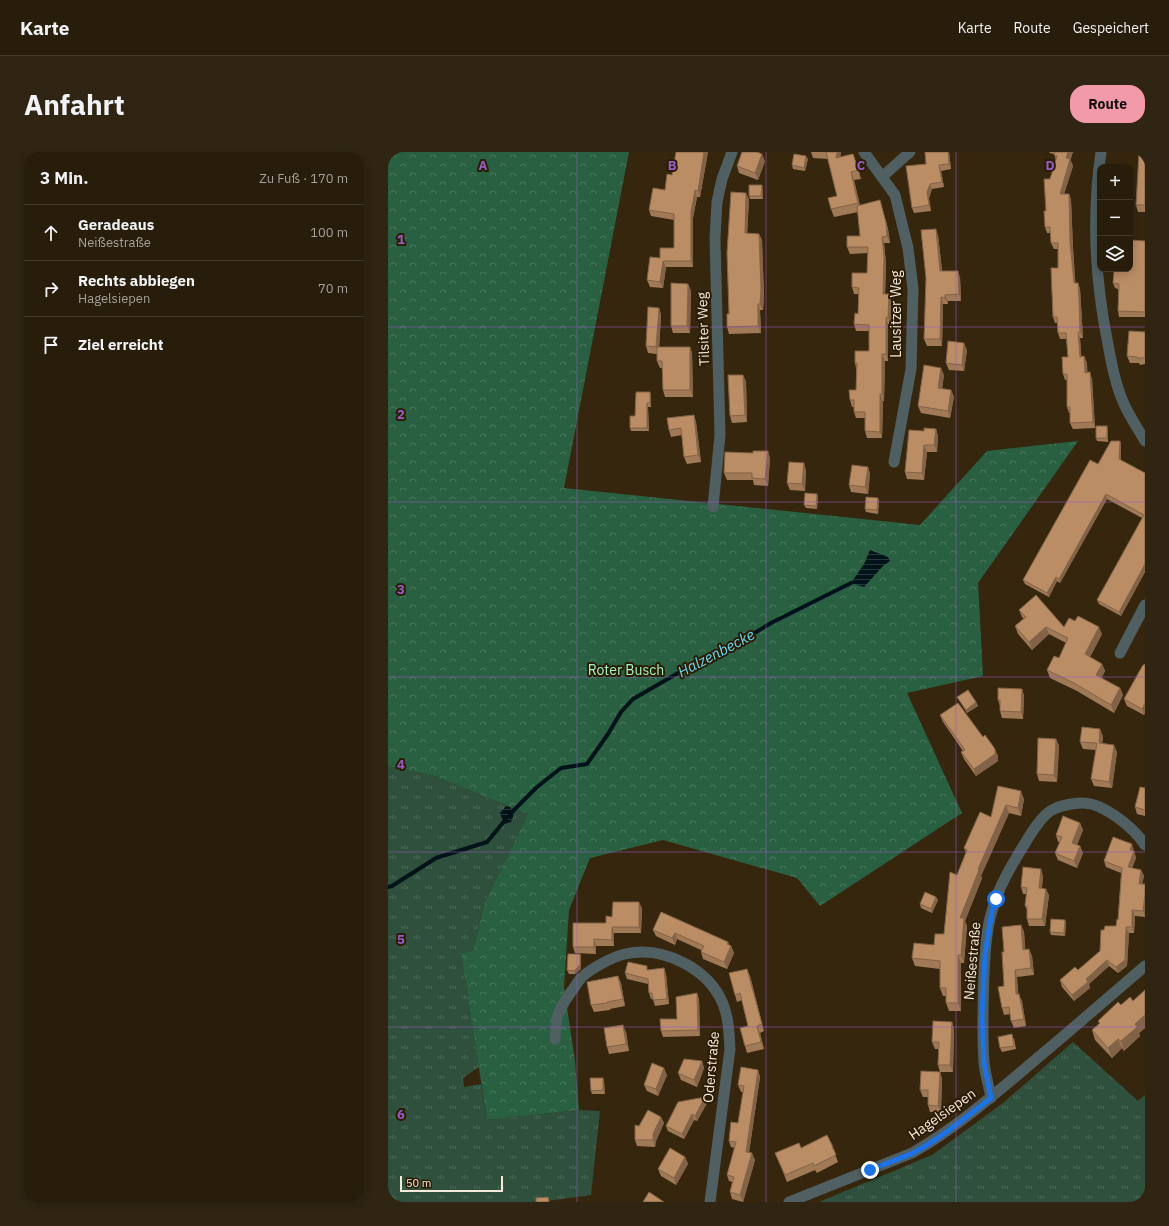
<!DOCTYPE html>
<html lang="de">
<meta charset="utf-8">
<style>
body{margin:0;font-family:"IBM Plex Sans",sans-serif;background:#302513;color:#f1f3f6}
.controls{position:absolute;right:12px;top:12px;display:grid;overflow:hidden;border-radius:8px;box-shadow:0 2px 10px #0003}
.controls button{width:36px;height:36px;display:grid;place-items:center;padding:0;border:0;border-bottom:1px solid #443a2b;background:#281c0a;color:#f1f3f6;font:20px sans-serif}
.scale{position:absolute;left:12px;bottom:10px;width:103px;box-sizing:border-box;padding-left:4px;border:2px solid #f4eadc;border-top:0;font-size:11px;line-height:14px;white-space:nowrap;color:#f4eadc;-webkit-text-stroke:3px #2b1c04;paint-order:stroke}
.stop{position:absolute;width:12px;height:12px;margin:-9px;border:3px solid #1a73e8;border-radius:50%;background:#fff}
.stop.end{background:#1a73e8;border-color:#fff;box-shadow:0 1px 4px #0008}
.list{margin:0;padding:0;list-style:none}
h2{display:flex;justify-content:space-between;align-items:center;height:52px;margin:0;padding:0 16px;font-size:17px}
h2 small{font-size:13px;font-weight:400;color:#a5a19c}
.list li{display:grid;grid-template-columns:26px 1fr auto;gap:12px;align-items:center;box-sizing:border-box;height:56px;padding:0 16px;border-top:1px solid #443a2b}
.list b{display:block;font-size:15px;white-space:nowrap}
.list p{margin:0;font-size:13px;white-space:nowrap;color:#a5a19c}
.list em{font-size:13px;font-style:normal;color:#a5a19c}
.icon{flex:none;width:22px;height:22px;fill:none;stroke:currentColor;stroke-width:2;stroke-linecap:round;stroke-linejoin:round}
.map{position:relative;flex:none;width:757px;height:1050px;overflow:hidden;border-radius:16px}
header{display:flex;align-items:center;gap:24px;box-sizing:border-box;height:56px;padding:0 20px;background:#281c0a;border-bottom:1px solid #443a2b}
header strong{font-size:19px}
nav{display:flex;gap:22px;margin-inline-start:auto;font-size:14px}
.intro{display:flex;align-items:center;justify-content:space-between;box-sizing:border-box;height:96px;padding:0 24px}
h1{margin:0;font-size:28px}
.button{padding:10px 18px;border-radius:16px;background:#f39aaa;color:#111;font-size:14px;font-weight:700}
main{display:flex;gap:24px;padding:0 24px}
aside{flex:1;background:#281c0a;border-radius:16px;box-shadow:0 2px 10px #0003}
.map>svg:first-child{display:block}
.grass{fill:url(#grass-tufts)}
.forest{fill:url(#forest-crowns)}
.water{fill:url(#water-rules)}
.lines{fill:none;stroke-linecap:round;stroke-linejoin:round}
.stream{stroke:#001318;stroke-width:4}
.minor{stroke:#4f5f62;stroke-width:11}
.wall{fill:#a07957}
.shaded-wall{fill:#826347}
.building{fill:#ba8d65;stroke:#826347}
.route{stroke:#1a73e8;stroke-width:5}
.grid{fill:none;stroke:#995cc6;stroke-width:1;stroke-opacity:0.55}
.labels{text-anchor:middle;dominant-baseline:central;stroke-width:4;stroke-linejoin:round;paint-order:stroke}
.street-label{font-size:14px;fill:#f4eadc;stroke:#2b1c04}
.park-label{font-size:14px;fill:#a1f5c2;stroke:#2b1c04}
.water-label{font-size:15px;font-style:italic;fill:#69d8f2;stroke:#2b1c04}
.grid-label{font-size:13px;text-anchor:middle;font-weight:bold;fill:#995cc6;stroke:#2b1c04;stroke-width:4;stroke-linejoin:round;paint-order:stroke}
</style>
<header>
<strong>Karte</strong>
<nav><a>Karte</a><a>Route</a><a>Gespeichert</a></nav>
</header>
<div class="intro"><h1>Anfahrt</h1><a class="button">Route</a></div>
<main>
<aside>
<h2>3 Min.<small>Zu Fuß · 170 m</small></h2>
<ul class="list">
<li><svg class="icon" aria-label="ahead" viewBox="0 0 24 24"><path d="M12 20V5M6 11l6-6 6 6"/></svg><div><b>Geradeaus</b><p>Neißestraße</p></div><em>100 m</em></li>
<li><svg class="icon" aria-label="right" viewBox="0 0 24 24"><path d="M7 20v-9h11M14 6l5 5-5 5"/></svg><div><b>Rechts abbiegen</b><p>Hagelsiepen</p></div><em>70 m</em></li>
<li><svg class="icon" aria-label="arrive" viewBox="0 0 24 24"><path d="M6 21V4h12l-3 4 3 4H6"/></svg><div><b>Ziel erreicht</b></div></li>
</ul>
</aside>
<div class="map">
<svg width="757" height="1050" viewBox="0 0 757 1050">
<defs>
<pattern id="grass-tufts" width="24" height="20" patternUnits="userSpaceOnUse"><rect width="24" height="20" fill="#2e503c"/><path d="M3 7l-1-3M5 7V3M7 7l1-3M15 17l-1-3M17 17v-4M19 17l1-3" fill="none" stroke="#4d6958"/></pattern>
<pattern id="forest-crowns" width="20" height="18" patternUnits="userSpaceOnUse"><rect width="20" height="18" fill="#296041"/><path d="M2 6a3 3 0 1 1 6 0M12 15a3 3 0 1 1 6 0" fill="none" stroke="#49775c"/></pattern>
<pattern id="water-rules" width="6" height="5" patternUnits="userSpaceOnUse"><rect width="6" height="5" fill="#001318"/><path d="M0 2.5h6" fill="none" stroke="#263639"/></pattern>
</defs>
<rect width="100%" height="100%" fill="#36260e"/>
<!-- grass -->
<g class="grass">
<polygon points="0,614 46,624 140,662 96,752 85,799 73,801 91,915 75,926 76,935 93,932 99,968 191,958 212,959 203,1043 152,1050 0,1050"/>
<polygon points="685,890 750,949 757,943 757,1050 431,1050 544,1003 615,951"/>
</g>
<!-- forest -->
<polygon class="forest" points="0,0 241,0 176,336 532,373 599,299 690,289 590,431 595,524 519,541 574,661 432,754 409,726 275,688 202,706 181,758 176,835 187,909 191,958 99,968 73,801 85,799 96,752 140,662 46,624 0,614"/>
<!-- water -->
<g class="water">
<polygon points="482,398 500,405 502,409 495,414 476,435 463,431 476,412"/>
<polygon points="118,654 122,655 126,662 123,670 116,672 112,661"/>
</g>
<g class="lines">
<!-- stream -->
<g class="stream">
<polyline points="122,662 149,635 173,616 199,612 220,582 233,560 245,547 304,513 325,506 383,471 463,431"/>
<polyline points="0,735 4,734 48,706 99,690 118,667"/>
</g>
<!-- minor -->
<g class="minor">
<polyline points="476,0 507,43 520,96 525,137 523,217 506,310"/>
<path d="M 713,0 C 704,62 707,126 719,187 C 723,209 727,232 736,252 C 742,265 750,277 757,289"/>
<polyline points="494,25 522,0"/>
<polyline points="325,355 332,283 327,86 329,50 334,27 344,0"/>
<polyline points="732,501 757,453"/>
<path d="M 167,887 C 168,881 167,873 169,866 C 171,858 178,847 183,840 C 187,835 190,829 194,825 C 204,816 224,805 237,802 C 275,793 321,817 335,852 C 341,867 341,882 342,897 L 322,1050"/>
<path d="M 603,946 C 601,934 597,922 596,910 C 594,881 595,851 596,822 C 597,802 598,778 604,759 C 610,736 623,714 636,693 C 642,683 653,664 664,658 C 672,653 683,652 693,651 C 715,650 746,676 757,693"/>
<path d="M 401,1050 L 524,1001 C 568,976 607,942 646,909 C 683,878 720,846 757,814"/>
</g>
</g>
<!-- wall -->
<g class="wall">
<polygon points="320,0 312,45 309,45 305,66 305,115 278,115 275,136 262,135 259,128 272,106 286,96 286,68 263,64 261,58 277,38 284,23"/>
<polygon points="423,0 453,0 452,5 465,2 468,10 473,27 466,28 472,53 492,48 500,77 502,91 496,91 498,112 497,142 501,142 503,148 503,172 500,172 500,209 497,209 496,249 495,249 494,286 479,286 477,279 477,266 468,266 466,260 466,255 464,255 462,248 468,238 468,216 467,211 481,199 481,179 468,179 466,172 470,162 470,142 466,142 464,135 479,121 480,101 462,102 459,95 472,84 470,60 446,65 443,57 449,44 440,7 425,6"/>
<polygon points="537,0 561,0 563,17 553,19 556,35 544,37 541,46 543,59 526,61 524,56 538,12"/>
<polygon points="661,0 685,0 682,7 685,14 676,42 681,42 683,48 685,96 687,131 690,131 692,137 693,154 695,186 692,186 693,204 696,204 699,211 699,221 704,227 707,276 685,277 682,271 682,261 681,261 679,255 679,228 677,228 675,222 680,205 679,187 672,187 670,181 669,171 667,171 665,165 670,116 670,97 666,97 663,91 663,81 659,81 657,75 658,59 662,27 668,8 666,2 662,1"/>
<polygon points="757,0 757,60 750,60 748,53"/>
<polygon points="420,7 417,19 405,17 404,13"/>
<polygon points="377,9 370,28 351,21 349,14"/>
<polygon points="375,37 375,47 362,47 361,44"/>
<polygon points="361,47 359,81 371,82 374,88 376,144 375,158 372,158 373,181 341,182 339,175 341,162"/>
<polygon points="550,83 554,119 572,125 573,149 560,149 560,152 555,152 554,194 539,194 536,187"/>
<polygon points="757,89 757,165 731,165 730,159 730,137 727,136 725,131 727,119"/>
<polygon points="300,132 303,139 302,181 285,181 283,174"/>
<polygon points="271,156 273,163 271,195 302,195 304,201 305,245 277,245 275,238 274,216 272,216 269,209 269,202 260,201 258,194"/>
<polygon points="757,180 757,212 752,213 751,211 742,211 739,204"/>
<polygon points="579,198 576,219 561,218 558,211"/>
<polygon points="355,223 358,230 359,270 344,271 342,264"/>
<polygon points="556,223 554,237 563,238 566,245 562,266 533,261 530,254"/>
<polygon points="262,240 263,244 263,255 260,255 261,279 243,279 242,276 247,264"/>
<polygon points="306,263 308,270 313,310 299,312 296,305 294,283 283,285 281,278"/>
<polygon points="548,277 550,284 549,300 539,300 536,328 519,327 517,320 536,279"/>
<polygon points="720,278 720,290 709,289 708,286"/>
<polygon points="732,289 733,294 733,308 757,321 757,420 733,464 711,452 709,448 754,366 719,347 672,431 669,429 661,445 637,432 635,428 710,312"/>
<polygon points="382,306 380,334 366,333 365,328 339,328 336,321"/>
<polygon points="480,315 482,322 480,342 463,340 461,333"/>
<polygon points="418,318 417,339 402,338 399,331"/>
<polygon points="429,342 430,346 429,357 418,356 416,353"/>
<polygon points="490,346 491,350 490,362 478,360 477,357"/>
<polygon points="631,458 676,475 714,482 702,505 714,512 717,519 713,526 732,536 735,543 726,561 689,539 662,526 659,518 671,506 678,491 661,482 644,498 630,482 627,474 636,467 634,465"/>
<polygon points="755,513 756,563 739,554 736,547"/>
<polygon points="634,537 636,544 635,567 614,566 612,559 612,554 610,548"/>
<polygon points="569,545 588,550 590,554 579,561 571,548"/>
<polygon points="552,563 595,585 610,604 610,609 588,624 576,607 573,600 575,599 555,570"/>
<polygon points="715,584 714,591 729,600 724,636 706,634 703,627 708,598 695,597 692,590"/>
<polygon points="668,587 671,594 669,630 651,629 649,622"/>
<polygon points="610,634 636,647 633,664 621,661 593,724 594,726 577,769 579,774 576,811 573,811 573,859 561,859 558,851 558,844 555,844 552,836 552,817 527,814 524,806 546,793 556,782 569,723 578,701 576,696 603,665"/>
<polygon points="757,636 757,664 749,662 747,655"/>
<polygon points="692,671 695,678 689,693 692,694 695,701 689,716 670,708 667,701 672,690 670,690 668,683"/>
<polygon points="746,699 748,706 744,716 753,718 756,724 754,732 757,733 757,765 747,764 746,781 741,781 739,814 730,821 721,814 701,832 702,836 686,849 674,835 672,828 690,818 712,799 716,778 728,774 730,768 733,721 718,715 716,709"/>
<polygon points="655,724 654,736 661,743 657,774 641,774 639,767 639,758 637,754 639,742 635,742 633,735"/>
<polygon points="548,745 550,748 544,761 533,756 532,752"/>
<polygon points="254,756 253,781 226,781 226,794 208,794 208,802 187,801 185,795 218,771 224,765"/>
<polygon points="273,760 340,790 341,793 343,794 346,801 339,817 315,807 313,800 313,798 289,787 287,793 268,784 265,778"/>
<polygon points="677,768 678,771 677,784 663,783 662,780"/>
<polygon points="633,773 636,780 637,798 641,797 644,804 646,823 629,825 630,842 634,849 638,874 626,876 623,869 622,862 616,863 614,856 616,834 616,800"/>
<polygon points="192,802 193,806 193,817 187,822 181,822 179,818"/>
<polygon points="276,816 278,822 281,852 267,854 265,847 263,847 261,841 260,832 239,827 237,821"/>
<polygon points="359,817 362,824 376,879 372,881 376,897 359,901 357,894 360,874 354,848 349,850 347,843"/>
<polygon points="230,824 233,831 237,854 222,857 222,858 206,860 203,853"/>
<polygon points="757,838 757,876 751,881 752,884 736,899 734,896 724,906 707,888 704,878 711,872 710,869 733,853 745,849"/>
<polygon points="309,841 311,847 312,884 275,885 273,879 289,867"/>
<polygon points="564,870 566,877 565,920 552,920 550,913 550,897 547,897 544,890"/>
<polygon points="238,880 241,899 221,902 219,895"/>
<polygon points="626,886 628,897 614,900 612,896"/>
<polygon points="314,909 316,916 309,935 293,928 290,921"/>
<polygon points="370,918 372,925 361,1001 367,1008 355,1050 344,1047 342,1040 344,1030 341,1029 339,1023 347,996 343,995 341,989 350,971 355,940 353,940 350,933"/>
<polygon points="552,920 554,927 553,960 542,960 540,953 540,945 535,945 532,938"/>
<polygon points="279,923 270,944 259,939 256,933"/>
<polygon points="215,926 216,929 217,942 204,942 203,939"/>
<polygon points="319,951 309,969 306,968 296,987 280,979 278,974"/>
<polygon points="273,965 276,971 268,989 267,995 249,994 247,988"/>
<polygon points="445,995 448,1002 447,1002 450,1010 429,1021 427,1018 399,1030 387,1001 413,996"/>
<polygon points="297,1005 300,1012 288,1033 273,1024 270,1017"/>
</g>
<!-- shaded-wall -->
<g class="shaded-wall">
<polygon points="316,0 320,0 312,45 310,39"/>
<polygon points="449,0 453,0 451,15 448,6"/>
<polygon points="560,0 561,0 563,17 561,12"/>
<polygon points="680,0 685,0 681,13 678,6"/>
<polygon points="374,2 377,9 370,28 367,21"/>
<polygon points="465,2 468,10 473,27 470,18"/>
<polygon points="418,4 420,7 417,19 416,16"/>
<polygon points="682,7 685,14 674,49 672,42"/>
<polygon points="551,13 553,19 556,35 554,30"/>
<polygon points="463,20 466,28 473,59 470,51"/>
<polygon points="542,32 544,37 541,46 543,59 541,53 539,40"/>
<polygon points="374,33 375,37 375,47 373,44"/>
<polygon points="307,38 309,45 305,66 305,115 303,109 303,60"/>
<polygon points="358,41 361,47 359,88 357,81"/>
<polygon points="681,42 683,48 685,96 688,137 686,131 682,90"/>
<polygon points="492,48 500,77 502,91 499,84"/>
<polygon points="548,77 550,83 555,126 552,119"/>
<polygon points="371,82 374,88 376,144 375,158 372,152"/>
<polygon points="494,85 496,91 498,112 497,148 495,142"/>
<polygon points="275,109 278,115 275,136 272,130"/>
<polygon points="570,119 572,125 573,149 571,142"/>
<polygon points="690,131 692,137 695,186 692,180"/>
<polygon points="300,132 303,139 302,181 299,174"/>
<polygon points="501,142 503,148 503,172 500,166"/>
<polygon points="557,143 560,149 560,152 557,146"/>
<polygon points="553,145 555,152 554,194 552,187"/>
<polygon points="370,152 372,158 373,181 370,174"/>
<polygon points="271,156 273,163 271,202 268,195"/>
<polygon points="498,165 500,172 500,209 498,202"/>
<polygon points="690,180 692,186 694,211 692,205"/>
<polygon points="576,191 579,198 576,219 574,213"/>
<polygon points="302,195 304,201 305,245 302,238"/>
<polygon points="494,202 497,209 496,249 494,242"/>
<polygon points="696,204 699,211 700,227 697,221"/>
<polygon points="553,216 556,223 553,243 550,236"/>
<polygon points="702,220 704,227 707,276 705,270"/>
<polygon points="355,223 358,230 359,270 357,263"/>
<polygon points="563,238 566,245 562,266 560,259"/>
<polygon points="262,240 263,244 263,255 262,251"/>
<polygon points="492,242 495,249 494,286 492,280"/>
<polygon points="259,251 260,255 261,279 259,276"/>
<polygon points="306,263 308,270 313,310 310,303"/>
<polygon points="719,274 720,278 720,290 719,286"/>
<polygon points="548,277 550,284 549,300 546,293"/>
<polygon points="732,289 733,294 733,312 731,307"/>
<polygon points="536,293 539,300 536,328 534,321"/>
<polygon points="380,299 382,306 380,334 377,327"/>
<polygon points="416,311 418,318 417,339 414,332"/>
<polygon points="480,315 482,322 480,342 477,335"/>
<polygon points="429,342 430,346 429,357 428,354"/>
<polygon points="718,342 719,347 672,431 671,427"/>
<polygon points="490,346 491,350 490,362 489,358"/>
<polygon points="757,412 757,420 733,464 731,460"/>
<polygon points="668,425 669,429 661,445 659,441"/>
<polygon points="658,475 661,482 644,498 641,490"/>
<polygon points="711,475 714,482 700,509 697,502"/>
<polygon points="714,512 717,519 711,531 708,523"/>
<polygon points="732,536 735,543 726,561 723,553"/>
<polygon points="634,537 636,544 635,567 633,560"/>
<polygon points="588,550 590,554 579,561 578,558"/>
<polygon points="757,551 757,562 756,563 754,557"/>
<polygon points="712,577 715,584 714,598 711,591"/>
<polygon points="668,587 671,594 669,630 666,623"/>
<polygon points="726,593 729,600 724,636 721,630"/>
<polygon points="607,597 610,604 610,609 588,624 586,617"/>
<polygon points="633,639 636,647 633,664 630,656"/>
<polygon points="618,653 621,661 593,724 594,726 577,769 579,774 576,811 573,803 572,766 590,717"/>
<polygon points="692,671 695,678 687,698 684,691"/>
<polygon points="744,692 746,699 744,704 742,698"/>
<polygon points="692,694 695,701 689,716 686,709"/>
<polygon points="746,699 748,706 742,722 740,715"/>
<polygon points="653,717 655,724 653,742 651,736"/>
<polygon points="753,718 756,724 753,738 751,732"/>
<polygon points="658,737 661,743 657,774 654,767"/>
<polygon points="757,742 757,765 755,759"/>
<polygon points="548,745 550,748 544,761 543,757"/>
<polygon points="251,750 254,756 253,781 251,775"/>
<polygon points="744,758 747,764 746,781 744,775"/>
<polygon points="677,768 678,771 677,784 676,781"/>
<polygon points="633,773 636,780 638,805 635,798"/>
<polygon points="224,775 226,781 226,794 224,788"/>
<polygon points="738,775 741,781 739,814 730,821 728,815"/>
<polygon points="287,781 289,787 287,793 284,786"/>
<polygon points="206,787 208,794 208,802 206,795"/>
<polygon points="340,790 342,796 343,794 346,801 339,817 336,810 339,792"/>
<polygon points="641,797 644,804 646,823 643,816"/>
<polygon points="192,802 193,806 193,817 187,822 186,819"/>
<polygon points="570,803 573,811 573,859 570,851"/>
<polygon points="719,808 721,814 701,832 702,836 686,849 684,843 698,827"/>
<polygon points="276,816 278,822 281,852 279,847"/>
<polygon points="359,817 362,824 376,879 374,872"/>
<polygon points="627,818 629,825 631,849 628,842"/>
<polygon points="230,824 233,831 237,854 235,847"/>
<polygon points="309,841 311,847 312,884 310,878"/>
<polygon points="631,842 634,849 638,874 636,867"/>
<polygon points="757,863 757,876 751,881 752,884 736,899 733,889 747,872"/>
<polygon points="564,870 566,877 565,920 562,913"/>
<polygon points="235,873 238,880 241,899 238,892"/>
<polygon points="369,874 372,881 376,897 373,890"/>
<polygon points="730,887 734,896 724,906 720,896"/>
<polygon points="314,909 316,916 309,935 306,928"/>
<polygon points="276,916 279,923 270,944 268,937"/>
<polygon points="370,918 372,925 360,1007 358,1000"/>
<polygon points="552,920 554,927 553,960 550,954"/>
<polygon points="215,926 216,929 217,942 215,938"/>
<polygon points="317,945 319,951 309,969 307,964"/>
<polygon points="304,962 306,968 296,987 294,982"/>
<polygon points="273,965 276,971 268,989 267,995 265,988 265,982"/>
<polygon points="364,1001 367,1008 355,1050 352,1043"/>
<polygon points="297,1005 300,1012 288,1033 286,1026"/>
</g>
<!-- building -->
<g class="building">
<polygon points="288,0 316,0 310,39 307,38 303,60 303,109 275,109 272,130 259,128 262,105 272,106 272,96 286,96 286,62 261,58 265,36 277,38 279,22 284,23"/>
<polygon points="354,0 369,0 374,2 367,21 349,14"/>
<polygon points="438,0 449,0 448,6 465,2 470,18 463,20 470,51 443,57 440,46 449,44"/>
<polygon points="537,0 560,0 561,12 551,13 554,30 542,32 539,40 541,53 524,56 518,14 538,12"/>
<polygon points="667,0 680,0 678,6 682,7 672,42 681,42 682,90 686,131 690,131 691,147 692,180 690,180 692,205 696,204 697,221 702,220 705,270 682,271 682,255 679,255 679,222 675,222 674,205 680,205 678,181 670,181 669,165 665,165 663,116 670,116 670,91 663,91 662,75 657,75 656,59 658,59 656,27 662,27 669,4 666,3"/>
<polygon points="751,0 757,0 757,53 748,53"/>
<polygon points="406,2 418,4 416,16 404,13"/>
<polygon points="361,33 374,33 373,44 361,44"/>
<polygon points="343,40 358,41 357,81 371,82 373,137 372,152 370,152 370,174 339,175 339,162 341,162 339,101"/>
<polygon points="492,48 498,71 499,84 494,85 496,105 495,142 501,142 500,166 498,165 498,202 494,202 494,242 492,242 492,280 477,279 477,260 466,260 466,248 462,248 461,238 468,238 469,211 467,211 467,199 481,199 481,173 466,172 467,161 470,162 471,136 464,135 464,121 479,121 480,95 459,95 459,84 472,84 469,54"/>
<polygon points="548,77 552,119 570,119 571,142 557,143 557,146 553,145 552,187 536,187 538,126 533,78"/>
<polygon points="742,88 757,89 757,160 730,159 731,132 725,131 726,119 727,119 727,117 742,117"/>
<polygon points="283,131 300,132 299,174 283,174"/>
<polygon points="260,155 271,156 268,195 258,194"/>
<polygon points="741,179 757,180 757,206 749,206 749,205 739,204"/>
<polygon points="560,189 576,191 574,213 558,211"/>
<polygon points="269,195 302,195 302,238 275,238 274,209 269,209"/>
<polygon points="536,213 553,216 550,236 563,238 560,259 530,254"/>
<polygon points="340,223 355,223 357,263 342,264"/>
<polygon points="248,240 262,240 262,251 259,251 259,276 242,276 242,264 247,264"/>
<polygon points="306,263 310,303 296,305 293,276 281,278 279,266"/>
<rect x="708" y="274" width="11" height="12"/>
<polygon points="536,276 548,277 546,293 536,293 534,321 517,320 521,278 536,279"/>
<polygon points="723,289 732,289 731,307 757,321 757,412 731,460 709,448 756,363 718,342 671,427 668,425 659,441 635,428 702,308 710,312"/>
<polygon points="365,299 380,299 377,327 364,326 364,321 336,321 337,300 365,301"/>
<polygon points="401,310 416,311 414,332 399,331"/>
<polygon points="464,313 480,315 477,335 461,333"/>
<polygon points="417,341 429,342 428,354 416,353"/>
<polygon points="478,345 490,346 489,358 477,357"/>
<polygon points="648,443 676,475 681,466 687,469 690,464 711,475 697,502 714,512 708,523 732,536 723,553 686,531 659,518 666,504 671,506 680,486 658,475 641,490 627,474 638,465 631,458"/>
<polygon points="757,512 757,551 754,557 736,547 755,513 756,513"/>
<polygon points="610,536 634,537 633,560 612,559 612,548 610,548"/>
<polygon points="580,538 588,550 578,558 569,545"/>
<polygon points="570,551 595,585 597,583 607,597 607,602 586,617 573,600 577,598 552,563"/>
<polygon points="694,575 712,577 711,591 726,593 721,630 703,627 709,591 692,590"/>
<polygon points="650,586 668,587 666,623 649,622"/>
<polygon points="610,634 633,639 630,656 618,653 590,717 591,718 572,766 576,766 573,803 570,803 570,851 558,851 558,836 552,836 552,809 524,806 526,791 546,793 547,782 556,782 562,720 569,723 579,698 576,696 592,660 603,665"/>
<polygon points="752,635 757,636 757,658 747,655"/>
<polygon points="675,664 692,671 684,691 692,694 686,709 667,701 674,685 668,683"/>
<polygon points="725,685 744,692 742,698 746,699 740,715 753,718 751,732 757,732 757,742 755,759 744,758 744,775 738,775 737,808 728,815 719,808 698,827 700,830 684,843 672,828 687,815 690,818 712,799 713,778 716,778 717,774 728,774 729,767 730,768 734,716 716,709"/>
<polygon points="635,715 653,717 651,736 658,737 654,767 639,767 639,754 637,754 639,736 633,735"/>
<polygon points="537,740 548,745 543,757 532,752"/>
<polygon points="225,750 251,750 251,775 224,775 224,788 206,787 206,795 185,795 185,771 218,771 218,764 224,765"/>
<polygon points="273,760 340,790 339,792 343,794 336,810 313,800 316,794 287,781 284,786 265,778"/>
<polygon points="663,767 677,768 676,781 662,780"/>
<polygon points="633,773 635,798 641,797 643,816 627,818 628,842 631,842 636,867 623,869 621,855 614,856 610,835 616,834 614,800 616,800 614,775"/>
<polygon points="180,802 192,802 192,813 186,819 179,818"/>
<polygon points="240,810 259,814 259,818 276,816 279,847 265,848 264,841 261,841 260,827 237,821"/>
<polygon points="359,817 374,872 369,874 373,890 357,894 352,876 360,874 352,841 347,843 341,821"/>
<polygon points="230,824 235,847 219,850 219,851 203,853 199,830"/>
<polygon points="757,838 757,863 747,872 749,875 733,889 730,887 720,896 704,878 712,871 710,869 730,850 733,853 742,845 745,849"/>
<polygon points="309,841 310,878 273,879 272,867 289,867 288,845"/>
<polygon points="545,869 564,870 562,913 550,913 551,890 544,890"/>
<polygon points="235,873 238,892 219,895 216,876"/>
<polygon points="624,882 626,894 612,896 610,885"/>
<polygon points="296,907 314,909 306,928 290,921"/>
<polygon points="264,911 276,916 268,937 256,933"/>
<polygon points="353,915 370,918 358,1000 364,1001 352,1043 342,1040 346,1025 339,1023 348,990 341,989 343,970 350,971 356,934 350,933"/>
<polygon points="533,919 552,920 550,954 540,953 540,938 532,938"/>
<polygon points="202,926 215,926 215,938 203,939"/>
<polygon points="317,945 307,964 304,962 294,982 278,974 290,950"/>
<polygon points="260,958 273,965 265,982 265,988 247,988 247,973 251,974"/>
<polygon points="439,983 445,995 444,995 448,1003 426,1014 425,1011 397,1023 387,1001 411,991 413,996"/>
<polygon points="282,996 297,1005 286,1026 270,1017"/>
<polygon points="261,1040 276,1050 255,1050"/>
<polygon points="160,1045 161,1050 148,1050 148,1046"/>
</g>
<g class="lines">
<!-- route -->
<path class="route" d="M 482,1018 C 496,1012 511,1007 525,1001 C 553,986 578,965 603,946 L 596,911 L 594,864 L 597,803 L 604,759 L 608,747"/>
</g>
<!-- grid -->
<path class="grid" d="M 189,0 L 189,1050M 378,0 L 378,1050M 568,0 L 568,1050M 0,175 L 757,175M 0,350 L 757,350M 0,525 L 757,525M 0,700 L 757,700M 0,875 L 757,875"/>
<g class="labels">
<!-- street labels -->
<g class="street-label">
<text transform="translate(508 162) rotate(-90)">Lausitzer Weg</text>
<text transform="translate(315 177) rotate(-92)">Tilsiter Weg</text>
<text transform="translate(584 809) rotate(-85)">Neißestraße</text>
<text transform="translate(323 915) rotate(-85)">Oderstraße</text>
<text transform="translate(554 962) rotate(-35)">Hagelsiepen</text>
</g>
<!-- park labels -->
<g class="park-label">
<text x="238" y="518">Roter Busch</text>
</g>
<!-- water labels -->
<g class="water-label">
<text transform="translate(328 501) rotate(-28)">Halzenbecke</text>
</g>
</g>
<g class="grid-label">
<text x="95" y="18">A</text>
<text x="284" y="18">B</text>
<text x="473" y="18">C</text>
<text x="662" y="18">D</text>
<text x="13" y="92">1</text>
<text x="13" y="267">2</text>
<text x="13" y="442">3</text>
<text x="13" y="617">4</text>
<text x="13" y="792">5</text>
<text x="13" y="967">6</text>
</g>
</svg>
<div class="controls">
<button>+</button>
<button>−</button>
<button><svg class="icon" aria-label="layers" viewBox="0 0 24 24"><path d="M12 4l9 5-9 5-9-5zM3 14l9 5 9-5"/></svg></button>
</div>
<div class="scale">50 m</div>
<div class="stop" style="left:608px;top:747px"></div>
<div class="stop end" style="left:482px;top:1018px"></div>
</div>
</main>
